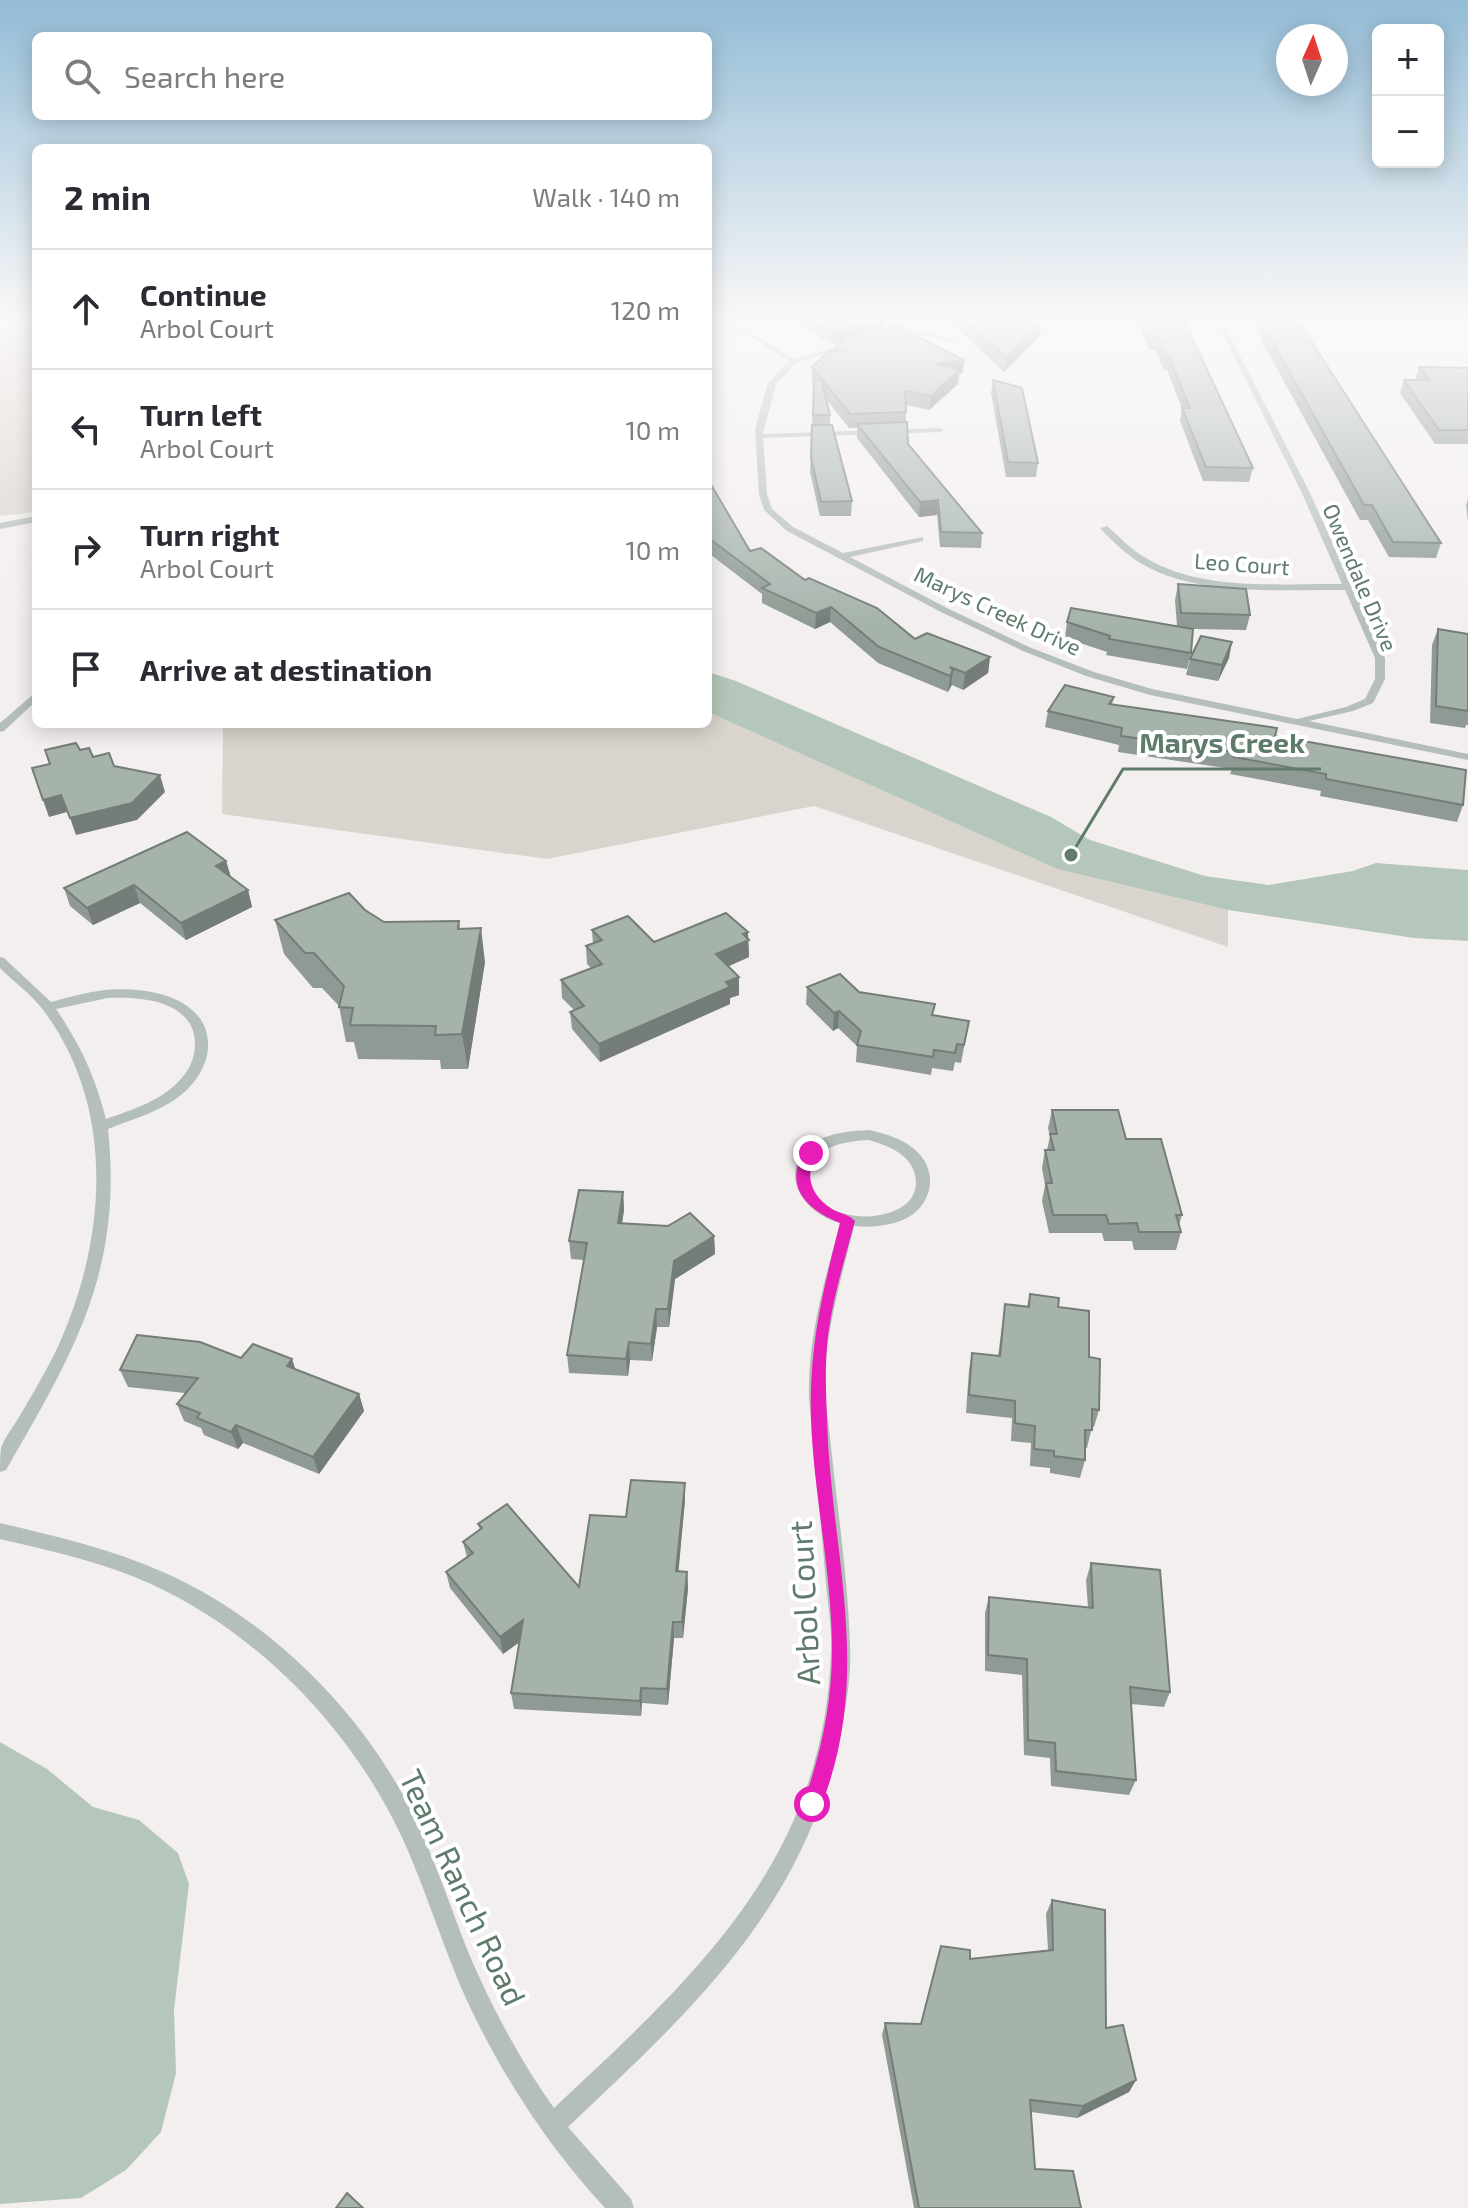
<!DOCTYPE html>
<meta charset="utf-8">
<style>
body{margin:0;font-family:"Exo 2",sans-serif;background:#f2f2f3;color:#2b2b33}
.controls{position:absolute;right:24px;top:24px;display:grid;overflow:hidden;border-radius:12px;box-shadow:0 4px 20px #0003}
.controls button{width:72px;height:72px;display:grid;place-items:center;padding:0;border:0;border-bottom:2px solid #e1e1e2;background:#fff;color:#2b2b33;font:40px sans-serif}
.compass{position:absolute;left:1276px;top:24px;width:72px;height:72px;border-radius:50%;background:#fff;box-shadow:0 4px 20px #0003;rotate:3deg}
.stop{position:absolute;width:24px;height:24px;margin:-18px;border:6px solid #e71cb9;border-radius:50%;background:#fff}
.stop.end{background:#e71cb9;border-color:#fff;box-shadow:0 2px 8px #0008}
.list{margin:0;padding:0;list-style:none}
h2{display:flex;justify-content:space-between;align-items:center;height:104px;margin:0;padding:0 32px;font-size:34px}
h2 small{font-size:26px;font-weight:400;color:#7c7c81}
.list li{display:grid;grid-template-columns:52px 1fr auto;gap:24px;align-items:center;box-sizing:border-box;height:120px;padding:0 32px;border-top:2px solid #e1e1e2}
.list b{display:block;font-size:30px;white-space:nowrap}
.list p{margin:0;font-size:26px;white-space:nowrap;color:#7c7c81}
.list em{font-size:26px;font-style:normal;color:#7c7c81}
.icon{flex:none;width:44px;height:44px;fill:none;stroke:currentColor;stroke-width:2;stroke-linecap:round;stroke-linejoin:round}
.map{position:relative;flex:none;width:1468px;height:2208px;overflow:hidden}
.search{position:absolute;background:#fff;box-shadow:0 4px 20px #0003;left:32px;top:32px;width:680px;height:88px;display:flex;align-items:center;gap:20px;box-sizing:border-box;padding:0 28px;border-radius:12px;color:#7c7c81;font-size:30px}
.panel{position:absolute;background:#fff;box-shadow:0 4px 20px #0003;left:32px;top:144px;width:680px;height:584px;border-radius:12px}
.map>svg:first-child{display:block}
.green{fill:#d9d5ce}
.water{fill:#b5c7ba}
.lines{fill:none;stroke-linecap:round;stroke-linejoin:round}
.minor{fill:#b5bfb9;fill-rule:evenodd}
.wall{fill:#8e9a93}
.shaded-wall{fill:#747d78}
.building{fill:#a5b3ab;stroke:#747d78;stroke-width:2}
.route{fill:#e71cb9}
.labels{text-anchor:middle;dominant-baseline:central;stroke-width:8;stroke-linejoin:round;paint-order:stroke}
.far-street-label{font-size:22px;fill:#5e7b6b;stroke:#fff}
.near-street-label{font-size:32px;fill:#5e7b6b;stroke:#fff}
.leader{fill:none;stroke:#5e7b6b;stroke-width:3}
.callout-dot{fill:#5e7b6b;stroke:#fff;stroke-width:3}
.callout-label{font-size:28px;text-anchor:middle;font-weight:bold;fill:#5e7b6b;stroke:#fff;stroke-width:8;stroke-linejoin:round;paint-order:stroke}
</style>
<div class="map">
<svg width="1468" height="2208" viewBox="0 0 1468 2208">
<rect width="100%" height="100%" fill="#f4efef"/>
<!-- green -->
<g class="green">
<polygon points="0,316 36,316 36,512 0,516"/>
<polygon points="708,712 1057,869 1228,910 1228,947 814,806 547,859 222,814 223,724 708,724"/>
</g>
<!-- water -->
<g class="water">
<polygon points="708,672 736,681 1051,817 1090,840 1205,876 1269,885 1353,871 1376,863 1468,870 1468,941 1414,938 1228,910 1057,869 708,712"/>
<polygon points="0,1742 47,1769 93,1807 139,1820 178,1853 189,1884 174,2010 176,2073 161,2132 126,2170 81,2198 0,2204"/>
</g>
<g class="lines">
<!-- minor -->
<g class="minor">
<path d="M 718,316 L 725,316 L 794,359 L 852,343 L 855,345 L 796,363 L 776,384 L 763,434 L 940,428 L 944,430 L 940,432 L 763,438 L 767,494 L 772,509 L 793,527 L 843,553 L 923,537 L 923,541 L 850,557 L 947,608 L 1029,647 L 1094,672 L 1152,689 L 1297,719 L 1346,707 L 1365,699 L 1375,679 L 1375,658 L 1345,590 C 1278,589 1196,598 1137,561 C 1124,552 1111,540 1100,528 L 1107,526 C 1120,537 1131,550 1146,558 C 1203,592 1278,583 1342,584 L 1301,491 L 1214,316 L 1220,316 L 1309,491 L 1385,658 L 1385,679 L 1373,703 L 1353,711 L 1309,721 L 1468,754 L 1468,760 L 1150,695 L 1086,676 L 1023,651 L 941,612 L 787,531 L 764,510 L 759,494 L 755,429 L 768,383 L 789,361 Z"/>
<polygon points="902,316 908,316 908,326 906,329 955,339 952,341 901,332 890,338 886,338 886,336 902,325"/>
<polygon points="36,516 36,522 0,529 0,523"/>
<polygon points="36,692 36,701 4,731 0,732 0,723"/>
<path d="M 0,957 L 4,958 L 51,1002 C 69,997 87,992 105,990 C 143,986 206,995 208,1043 C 209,1063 196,1083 181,1095 C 160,1112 133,1119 108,1129 C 123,1271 74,1352 6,1470 L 0,1472 C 0,1465 0,1455 1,1448 C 4,1439 11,1430 16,1422 C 30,1399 43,1376 55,1353 C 106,1245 118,1111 44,1011 C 32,995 14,982 0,968 ZM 108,998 C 141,996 195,1001 195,1044 C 195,1059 188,1073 177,1083 C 158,1102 131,1110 106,1119 C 95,1076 81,1046 56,1009 Z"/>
<path d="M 869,1130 C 885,1134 902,1138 914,1149 C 940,1170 933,1207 903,1220 C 888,1226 871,1228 854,1226 C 842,1277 824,1334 825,1387 C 826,1407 829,1427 831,1447 C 838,1513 848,1580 850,1646 C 852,1681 843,1727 834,1760 C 792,1921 684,2017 568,2127 L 631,2199 L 634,2208 L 605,2208 C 545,2143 496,2067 460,1985 C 439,1935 423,1882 400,1833 C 349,1727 258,1633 151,1584 C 103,1562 51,1551 0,1539 L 0,1523 C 55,1536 111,1549 163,1572 C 270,1619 364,1713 415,1818 C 436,1862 451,1909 469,1954 C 492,2008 520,2060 554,2108 C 696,1975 825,1860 831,1650 C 832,1628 828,1605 826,1584 C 822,1535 817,1487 813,1438 C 812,1421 808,1402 809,1384 C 810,1329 826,1276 840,1223 C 799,1212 774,1166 819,1140 C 834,1132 852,1131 869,1130 ZM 869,1140 C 890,1146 915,1156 916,1182 C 916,1189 913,1198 907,1203 C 886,1221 847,1220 825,1205 C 817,1199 811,1189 810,1179 C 808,1147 845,1141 869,1140 Z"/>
</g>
</g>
<!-- wall -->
<g class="wall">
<polygon points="768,316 876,316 884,329 963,373 959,374 958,384 929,410 906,405 906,422 908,444 982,533 981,548 940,547 937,515 919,517 857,438 857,428 849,428 826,399 830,415 830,425 852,501 851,516 820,516 810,472 814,384 812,381 812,367 835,351 835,347 841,342 833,344 786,319 776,321"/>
<polygon points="945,316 1026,316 1042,323 1040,336 1004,372"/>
<polygon points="1135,316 1182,316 1253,468 1249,482 1203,481 1180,421 1182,408 1167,370 1164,370 1155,350 1149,350"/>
<polygon points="1248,316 1295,316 1441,543 1436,558 1389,557 1368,520 1360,520"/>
<polygon points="1419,367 1468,368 1468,444 1435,444 1400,393 1404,380 1415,380"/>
<polygon points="993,380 1038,463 1036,477 1006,477 991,393"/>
<polygon points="708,483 750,551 915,639 990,657 988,673 963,690 952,685 948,692 878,663 830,622 815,629 762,603 762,594 711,555 708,556"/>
<polygon points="1468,499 1468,522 1466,505"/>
<polygon points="1178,584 1250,615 1246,630 1193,629 1191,653 1187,669 1106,655 1107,652 1065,638 1067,622 1177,626 1175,600"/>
<polygon points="1438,629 1468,634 1468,725 1466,725 1465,728 1430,723 1432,645"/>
<polygon points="1229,658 1218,681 1186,675 1190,659"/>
<polygon points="1114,697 1112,704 1275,736 1463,805 1457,822 1320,796 1321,791 1230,774 1232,769 1118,752 1119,745 1045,727 1048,711"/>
<polygon points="226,861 231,877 248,890 252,907 186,940 140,903 93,925 70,906 64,888"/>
<polygon points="365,910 384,922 459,921 460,929 485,962 468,1069 441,1069 440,1060 358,1059 354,1042 346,1042 339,1006 322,988 313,988 284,954 275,920"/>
<polygon points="592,930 654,942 748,939 749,957 728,966 739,977 739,995 730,998 730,1004 600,1062 572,1029 570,1012 574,1010 562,998 561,980 591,968 587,964 586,946 593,944"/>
<polygon points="807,987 859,992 933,1015 969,1021 961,1063 955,1062 953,1071 932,1068 931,1075 856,1062 857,1046 838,1028 833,1031 806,1004"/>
<polygon points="1052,1110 1126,1139 1182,1215 1179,1225 1181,1232 1176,1250 1134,1250 1132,1241 1104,1241 1102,1233 1049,1233 1042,1201 1045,1185 1042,1168 1045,1150 1047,1150 1050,1136 1048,1128"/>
<polygon points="623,1192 624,1210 622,1223 714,1236 715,1254 675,1279 669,1327 657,1327 652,1361 630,1360 628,1376 569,1373 567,1355 584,1260 571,1259 569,1241"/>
<polygon points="1030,1294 1058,1307 1089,1357 1099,1410 1094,1427 1092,1427 1087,1448 1085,1447 1085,1460 1080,1478 1050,1473 1050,1468 1030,1466 1031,1443 1011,1441 1012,1418 966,1413 969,1370 972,1353 998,1356 1005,1304 1027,1306"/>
<polygon points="241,1358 292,1359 295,1369 359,1394 364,1411 319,1474 243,1443 238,1449 204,1435 201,1428 184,1421 177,1404 185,1393 128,1387 120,1370"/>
<polygon points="685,1483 685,1500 678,1571 687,1572 688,1588 683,1638 674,1638 668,1705 642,1703 641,1716 514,1709 511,1693 520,1642 503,1654 450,1588 446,1572 467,1557 463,1542 480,1530 478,1524 579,1587 626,1517"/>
<polygon points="1091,1563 1170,1692 1164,1707 1131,1704 1136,1780 1129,1795 1051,1786 1050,1758 1024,1755 1022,1675 985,1671 985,1613 989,1597 1088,1608 1086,1580"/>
<polygon points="1052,1900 1106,2028 1136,2080 1129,2092 1077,2118 1031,2112 1035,2169 1081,2208 914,2208 882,2035 885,2023 921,2024 970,1959 1048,1950 1046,1914"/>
</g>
<!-- shaded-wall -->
<g class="shaded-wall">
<polygon points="776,316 786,316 786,319 776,321"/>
<polygon points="884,320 884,333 833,344 833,331"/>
<polygon points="1042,323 1040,336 1004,372 1006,358"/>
<polygon points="964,360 963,373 959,374 958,384 929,410 935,364"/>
<polygon points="938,500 937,515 919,517 920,502"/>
<polygon points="711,540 711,555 708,556 708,541"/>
<polygon points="831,607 830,622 815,629 816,613"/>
<polygon points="1232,642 1229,658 1218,681 1222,665"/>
<polygon points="990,657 988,673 963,690 965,673"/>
<polygon points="953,670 951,686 948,692 950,676"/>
<polygon points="160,775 165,792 137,820 76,835 70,818"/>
<polygon points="61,795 67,812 49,817 43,800"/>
<polygon points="226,861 231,878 216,866"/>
<polygon points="134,885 140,903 93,925 87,908"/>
<polygon points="248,890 252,907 186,940 181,923"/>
<polygon points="481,928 485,962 468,1069 462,1034"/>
<polygon points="748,932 749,957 716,972 716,954 743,934"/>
<polygon points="739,977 739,995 730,998 730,1004 600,1062 599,1044"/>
<polygon points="839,1011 838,1028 833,1031 834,1013"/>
<polygon points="623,1192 624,1210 619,1241 618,1223"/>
<polygon points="714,1236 715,1254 675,1279 669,1327 668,1309 674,1261"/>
<polygon points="656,1309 657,1327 652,1361 651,1344"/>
<polygon points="629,1342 630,1360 628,1376 626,1359"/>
<polygon points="292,1359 298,1377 287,1366"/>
<polygon points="359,1394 364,1411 319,1474 313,1457"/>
<polygon points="236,1425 243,1443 238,1449 231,1432"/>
<polygon points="685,1483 685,1500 677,1588 676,1571"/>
<polygon points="687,1572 688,1588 683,1638 682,1622"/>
<polygon points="523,1620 526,1637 503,1654 500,1637"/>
<polygon points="673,1622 674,1638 668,1705 667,1689"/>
<polygon points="641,1688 642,1703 641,1716 640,1701"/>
<polygon points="1136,2080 1129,2092 1077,2118 1083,2106"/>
</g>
<!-- building -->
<g class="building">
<polygon points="804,316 876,316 884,320 833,331"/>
<polygon points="960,316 1026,316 1042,323 1006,358"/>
<polygon points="1143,316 1182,316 1253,468 1206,467 1182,408 1190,408 1169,357 1166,357 1158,337 1151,337"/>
<polygon points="1258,316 1295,316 1441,543 1393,542 1372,505 1364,505"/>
<polygon points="896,326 964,360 935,364 959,370 931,396 905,391 906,412 850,414 812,367 830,351 841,351 835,347 846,338"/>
<polygon points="1419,367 1468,368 1468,430 1439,430 1404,380 1429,380"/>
<polygon points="821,379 830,415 813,415 814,380"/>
<polygon points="993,380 1022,388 1038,463 1008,462"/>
<polygon points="907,422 908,444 982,533 941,532 938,500 920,502 857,424"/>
<polygon points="812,425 832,425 852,501 821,502 811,457"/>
<polygon points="708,483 710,483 750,551 761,548 805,580 809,578 877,608 915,639 927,633 990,657 965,673 950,667 953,670 950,676 879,647 831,607 816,613 762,588 770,584 711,540 708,541"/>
<polygon points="1178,584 1246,589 1250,615 1181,613"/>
<polygon points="1071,608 1193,629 1191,653 1109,639 1110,636 1067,622"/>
<polygon points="1438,629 1468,634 1468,711 1436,706"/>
<polygon points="1201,636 1232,642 1222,665 1190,659"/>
<polygon points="1065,685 1114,697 1109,704 1277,728 1275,736 1466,770 1463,805 1326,779 1326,774 1234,757 1236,752 1121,736 1122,728 1048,711"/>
<polygon points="76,743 80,750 89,748 93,757 109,753 114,766 160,775 132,803 70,818 61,795 43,800 32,768 50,764 45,750"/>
<polygon points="187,832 226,861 216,866 248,890 181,923 134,885 87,908 64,888"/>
<polygon points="349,893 365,910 384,922 459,921 458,929 481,928 462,1034 435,1035 436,1026 350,1025 353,1008 339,1007 344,986 314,953 305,953 275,920"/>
<polygon points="726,913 748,932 743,934 749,940 716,954 739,977 726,982 730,987 599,1044 570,1012 584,1006 561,980 602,964 586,946 602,940 592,930 628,916 654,942"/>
<polygon points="840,974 859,992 935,1004 932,1015 969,1021 964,1045 957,1044 955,1053 934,1050 933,1057 857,1045 861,1031 839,1011 834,1013 807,987"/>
<polygon points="1052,1110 1118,1110 1126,1139 1161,1139 1182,1215 1176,1215 1181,1232 1139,1232 1137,1223 1109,1224 1106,1215 1053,1215 1046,1183 1052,1183 1045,1150 1054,1150 1050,1134 1057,1134"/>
<polygon points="579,1190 623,1192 618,1223 668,1226 690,1213 714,1236 674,1261 668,1309 656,1309 651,1344 629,1342 626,1359 567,1355 587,1243 569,1241"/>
<polygon points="1030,1294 1059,1298 1058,1307 1089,1311 1089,1357 1100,1359 1099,1410 1092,1409 1092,1430 1085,1430 1085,1460 1054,1456 1054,1451 1034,1449 1035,1426 1015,1423 1015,1401 969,1395 972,1353 1000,1356 1005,1304 1029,1307"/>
<polygon points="137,1335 200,1342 241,1358 253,1344 292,1359 287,1366 359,1394 313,1457 236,1425 231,1432 197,1418 200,1413 177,1404 198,1378 120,1370"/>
<polygon points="631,1480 685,1483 676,1571 687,1572 682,1622 673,1622 667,1689 641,1688 640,1701 511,1693 523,1620 500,1637 446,1572 473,1553 463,1542 482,1528 478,1524 507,1504 579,1587 590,1515 626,1517"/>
<polygon points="1091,1563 1160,1570 1170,1692 1130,1687 1136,1780 1056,1771 1055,1743 1028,1740 1027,1659 988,1655 989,1597 1093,1608"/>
<polygon points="1052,1900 1105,1910 1106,2028 1123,2025 1136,2080 1083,2106 1030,2100 1035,2169 1073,2171 1081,2208 919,2208 885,2023 921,2024 941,1946 970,1950 970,1959 1053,1950"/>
<polygon points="347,2193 363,2208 336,2208"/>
</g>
<!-- sky -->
<linearGradient id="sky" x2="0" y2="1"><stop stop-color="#93bcd6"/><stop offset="0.51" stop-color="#faf8f8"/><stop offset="1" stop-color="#faf8f8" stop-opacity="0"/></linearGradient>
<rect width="1468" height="625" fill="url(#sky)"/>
<!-- route -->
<path class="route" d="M 811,1149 L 817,1153 C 804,1175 810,1195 832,1209 C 840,1214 849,1214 855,1221 C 844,1262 831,1303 827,1346 C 825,1370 826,1395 827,1419 C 831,1557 875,1675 819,1811 L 812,1813 L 805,1811 L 803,1804 C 821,1754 832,1703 832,1650 C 832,1573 814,1497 811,1420 C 809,1345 822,1295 840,1223 C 806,1210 782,1185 806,1150 Z"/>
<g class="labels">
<!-- far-street labels -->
<g class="far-street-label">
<text transform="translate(1242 563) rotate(4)">Leo Court</text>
<text transform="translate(1361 577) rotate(67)">Owendale Drive</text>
<text transform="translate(998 610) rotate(25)">Marys Creek Drive</text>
</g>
<!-- near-street labels -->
<g class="near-street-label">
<text transform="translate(803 1603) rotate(-93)">Arbol Court</text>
<text transform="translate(464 1887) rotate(65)">Team Ranch Road</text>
</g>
</g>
<!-- callouts -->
<path class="leader" d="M1071 855L1123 769H1321"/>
<circle class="callout-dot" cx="1071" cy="855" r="8"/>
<g class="callout-label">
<text x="1222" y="753">Marys Creek</text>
</g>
</svg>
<div class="controls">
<button>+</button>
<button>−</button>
</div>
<svg class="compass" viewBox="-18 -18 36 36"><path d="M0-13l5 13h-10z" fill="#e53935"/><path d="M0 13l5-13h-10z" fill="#7c7c81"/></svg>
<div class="stop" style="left:812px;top:1804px"></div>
<div class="stop end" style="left:811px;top:1153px"></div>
<div class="search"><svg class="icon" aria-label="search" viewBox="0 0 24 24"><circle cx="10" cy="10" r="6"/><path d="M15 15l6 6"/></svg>Search here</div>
<section class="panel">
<h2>2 min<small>Walk · 140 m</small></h2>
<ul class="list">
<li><svg class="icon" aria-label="ahead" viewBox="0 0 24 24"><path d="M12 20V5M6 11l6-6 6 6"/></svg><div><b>Continue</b><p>Arbol Court</p></div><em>120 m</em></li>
<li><svg class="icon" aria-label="left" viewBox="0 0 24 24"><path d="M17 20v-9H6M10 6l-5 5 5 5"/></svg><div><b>Turn left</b><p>Arbol Court</p></div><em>10 m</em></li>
<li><svg class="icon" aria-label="right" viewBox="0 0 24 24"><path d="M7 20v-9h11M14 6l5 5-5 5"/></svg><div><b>Turn right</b><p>Arbol Court</p></div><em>10 m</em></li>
<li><svg class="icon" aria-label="arrive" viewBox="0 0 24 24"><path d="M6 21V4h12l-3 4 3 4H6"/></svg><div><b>Arrive at destination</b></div></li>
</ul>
</section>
</div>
